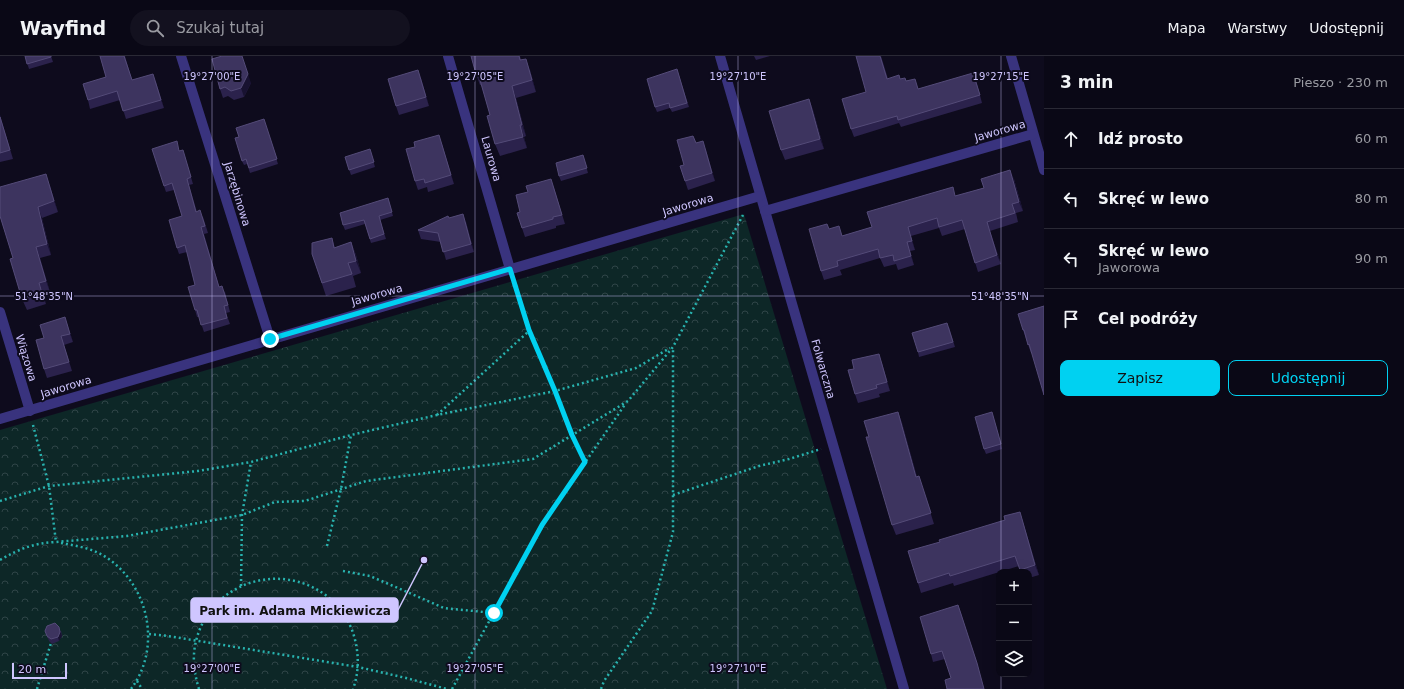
<!DOCTYPE html>
<html lang="pl">
<meta charset="utf-8">
<style>
body{margin:0;font-family:"DejaVu Sans",sans-serif;background:#13111f;color:#f1f3f6}
.controls{position:absolute;right:12px;bottom:12px;display:grid;overflow:hidden;border-radius:8px;box-shadow:0 4px 16px #0002}
.controls button{width:36px;height:36px;display:grid;place-items:center;padding:0;border:0;border-bottom:1px solid #2a2935;background:#0a0816;color:#f1f3f6;font:20px sans-serif}
.scale{position:absolute;left:12px;bottom:10px;width:55px;box-sizing:border-box;padding-left:4px;border:2px solid #cfc6ff;border-top:0;font-size:11px;line-height:14px;white-space:nowrap;color:#cfc6ff;-webkit-text-stroke:3px #0e0b1d;paint-order:stroke}
.stop{position:absolute;width:12px;height:12px;margin:-9px;border:3px solid #00d1f1;border-radius:50%;background:#fff}
.stop.end{background:#00d1f1;border-color:#fff;box-shadow:0 1px 4px #0008}
.list{margin:0;padding:0;list-style:none}
h2{display:flex;justify-content:space-between;align-items:center;height:52px;margin:0;padding:0 16px;font-size:17px}
h2 small{font-size:13px;font-weight:400;color:#999aa1}
.list li{display:grid;grid-template-columns:26px 1fr auto;gap:12px;align-items:center;box-sizing:border-box;height:60px;padding:0 16px;border-top:1px solid #2a2935}
.list b{display:block;font-size:15px;white-space:nowrap}
.list p{margin:0;font-size:13px;white-space:nowrap;color:#999aa1}
.list em{font-size:13px;font-style:normal;color:#999aa1}
.actions{display:flex;gap:8px;padding:12px 16px}
.actions a{flex:1;padding:9px 0;border:1px solid #00d1f1;border-radius:8px;text-align:center;font-size:14px;color:#00d1f1}
.actions .main{background:#00d1f1;color:#111}
.icon{flex:none;width:22px;height:22px;fill:none;stroke:currentColor;stroke-width:2;stroke-linecap:round;stroke-linejoin:round}
.map{position:relative;flex:none;width:1044px;height:633px;overflow:hidden}
header{display:flex;align-items:center;gap:24px;box-sizing:border-box;height:56px;padding:0 20px;background:#0a0816;border-bottom:1px solid #2a2935}
header strong{font-size:19px}
nav{display:flex;gap:22px;margin-inline-start:auto;font-size:14px}
.search{width:280px;height:36px;background:#13111f;display:flex;align-items:center;gap:10px;box-sizing:border-box;padding:0 14px;border-radius:22px;color:#999aa1;font-size:15px}
main{display:flex}
aside{flex:1;background:#0a0816}
.map>svg:first-child{display:block}
.forest{fill:url(#forest-crowns)}
.lines{fill:none;stroke-linecap:round;stroke-linejoin:round}
.path{stroke:#28b2ae;stroke-width:2.5;stroke-dasharray:2 3;stroke-linecap:butt}
.minor{stroke:#39337e;stroke-width:10}
.wall{fill:#2b224c}
.shaded-wall{fill:#181231}
.building{fill:#3d345f;stroke:#544b78}
.route{stroke:#00d1f1;stroke-width:5}
.ticks{fill:none;stroke:#cfc6ff;stroke-width:1;stroke-opacity:0.45}
.labels{text-anchor:middle;dominant-baseline:central;stroke-width:4;stroke-linejoin:round;paint-order:stroke}
.street-label{font-size:11px;fill:#cfc6ff;stroke:#0e0b1d}
.ticks-label{font-size:10px;text-anchor:middle;fill:#cfc6ff;stroke:#0e0b1d;stroke-width:4;stroke-linejoin:round;paint-order:stroke}
.leader{fill:none;stroke:#cfc6ff;stroke-width:1.5}
.callout-dot{fill:#cfc6ff;stroke:#0e0b1d;stroke-width:1.5}
.callout{fill:#cfc6ff;stroke:#cfc6ff;stroke-width:1.5}
.callout-label{font-size:12px;text-anchor:middle;font-weight:bold;fill:#111}
</style>
<header>
<strong>Wayfind</strong>
<div class="search"><svg class="icon" aria-label="search" viewBox="0 0 24 24"><circle cx="10" cy="10" r="6"/><path d="M15 15l6 6"/></svg>Szukaj tutaj</div>
<nav><a>Mapa</a><a>Warstwy</a><a>Udostępnij</a></nav>
</header>
<main>
<div class="map">
<svg width="1044" height="633" viewBox="0 0 1044 633">
<defs>
<pattern id="forest-crowns" width="20" height="18" patternUnits="userSpaceOnUse"><rect width="20" height="18" fill="#0d2727"/><path d="M2 6a3 3 0 1 1 6 0M12 15a3 3 0 1 1 6 0" fill="none" stroke="#2f4547"/></pattern>
</defs>
<rect width="100%" height="100%" fill="#0e0b1d"/>
<!-- forest -->
<polygon class="forest" points="744,158 887,633 0,633 0,374"/>
<g class="lines">
<!-- path -->
<g class="path">
<polyline points="515,227 529,275 555,335 571,379 585,406"/>
<polyline points="437,359 529,275"/>
<polyline points="33,369 49,430 56,486 127,480 242,459 275,446 305,445 366,425 533,403 628,345 673,291 743,159"/>
<polyline points="673,439 759,410 789,403 821,393"/>
<polyline points="0,445 49,430 198,415 251,406 351,379 437,359 555,335 636,312 670,292"/>
<path d="M 61,487 C 78,490 96,493 110,504 C 150,533 161,593 131,633"/>
<polyline points="327,490 341,433 351,379"/>
<path d="M 0,504 C 19,493 34,487 56,486"/>
<polyline points="343,515 370,520 444,552 494,557"/>
<polyline points="241,530 242,459 251,406"/>
<polyline points="149,578 168,580 358,611 406,622 447,633"/>
<polyline points="137,625 142,633"/>
<polyline points="37,633 51,587"/>
<path d="M 199,633 C 194,617 192,601 196,585 C 210,528 277,505 324,538 C 337,547 346,559 352,574 C 359,593 360,614 353,633"/>
<polyline points="452,633 542,469 626,347"/>
<polyline points="601,633 604,625 652,555 673,476 673,292"/>
</g>
<!-- minor -->
<g class="minor">
<polyline points="181,0 270,283"/>
<polyline points="448,0 510,213"/>
<polyline points="720,0 904,633"/>
<polyline points="1011,0 1044,114"/>
<polyline points="765,155 1033,78"/>
<polyline points="0,256 30,355"/>
<polyline points="0,363 760,140"/>
</g>
</g>
<!-- wall -->
<g class="wall">
<polygon points="25,0 51,0 53,6 29,13"/>
<polygon points="100,0 125,0 132,24 156,26 164,52 126,63 120,44 90,53 88,44 106,21"/>
<polygon points="471,0 520,0 521,4 530,14 536,36 516,42 526,80 524,81 527,92 500,100 495,88 490,59 482,29 480,29 476,18"/>
<polygon points="754,0 770,0 756,4"/>
<polygon points="881,0 888,23 900,23 906,25 918,33 976,24 982,47 901,71 899,67 854,81 851,73"/>
<polygon points="212,3 251,27 244,41 234,44 228,40 223,42 220,33"/>
<polygon points="677,13 689,51 672,56 670,52 657,56 655,51"/>
<polygon points="421,22 429,50 399,59 396,50"/>
<polygon points="809,43 813,54 824,93 785,104 781,94"/>
<polygon points="0,59 13,103 0,106"/>
<polygon points="264,63 278,108 250,117 247,108 244,109 242,105 239,81"/>
<polygon points="693,80 696,87 706,94 715,125 688,134 685,125 684,109"/>
<polygon points="442,88 454,128 428,136 427,131 418,134 415,125"/>
<polygon points="180,95 185,101 193,128 189,129 197,156 203,161 208,177 204,178 219,231 225,236 230,256 226,257 230,268 204,276 199,261 197,261 195,254 195,229 187,196 179,198 177,192 182,160 174,134 166,136 164,130"/>
<polygon points="371,97 375,111 351,119 345,101"/>
<polygon points="583,99 588,117 561,125 559,120"/>
<polygon points="1014,123 1023,155 1016,157 1018,166 990,175 1001,208 978,216 965,173 942,180 939,172 911,180 915,194 910,195 914,209 898,214 896,208 884,211 880,202 840,214 842,219 824,224 821,215 829,173 842,180 872,171 956,140"/>
<polygon points="50,130 58,156 42,162 51,199 40,202 50,236 43,238 46,248 27,254 22,243 13,202 0,160"/>
<polygon points="554,132 565,168 556,170 556,172 525,181 522,172 520,156"/>
<polygon points="388,142 393,160 380,164 386,183 371,187 365,168 345,174 343,169"/>
<polygon points="449,162 466,166 474,196 446,204 441,186 421,183 418,174"/>
<polygon points="332,182 335,192 351,186 356,199 361,217 353,220 356,231 326,240 312,198"/>
<polygon points="1044,250 1032,297 1031,297 1026,283 1023,274"/>
<polygon points="65,261 73,286 64,289 72,315 47,322 44,313 44,282"/>
<polygon points="949,271 955,291 919,301 918,296"/>
<polygon points="882,307 890,335 879,338 880,341 858,347 855,338"/>
<polygon points="898,356 902,367 917,421 919,420 934,468 896,479 892,469 869,381"/>
<polygon points="993,360 1002,393 986,398 984,393"/>
<polygon points="1020,456 1023,466 1039,519 1029,522 1029,516 1021,516 1019,510 954,530 953,527 921,537 918,527 940,486 1005,464"/>
<polygon points="958,549 961,557 979,615 945,603 933,606 931,598"/>
<polygon points="45,575 61,575 62,580 59,585 52,588 49,585"/>
</g>
<!-- shaded-wall -->
<g class="shaded-wall">
<polygon points="242,0 251,27 244,41 241,32"/>
<polygon points="526,3 530,14 536,36 532,24"/>
<polygon points="418,14 421,22 429,50 426,41"/>
<polygon points="153,18 156,26 164,52 161,44"/>
<polygon points="512,30 516,42 526,80 522,69"/>
<polygon points="809,43 813,54 824,93 820,83"/>
<polygon points="520,69 524,81 527,92 523,81"/>
<polygon points="439,79 442,88 454,128 451,119"/>
<polygon points="703,85 706,94 715,125 712,117"/>
<polygon points="1010,114 1014,123 1023,155 1019,146"/>
<polygon points="46,118 50,130 58,156 54,145"/>
<polygon points="187,123 189,129 198,162 196,156"/>
<polygon points="38,151 42,162 51,199 47,188"/>
<polygon points="463,158 466,166 474,196 471,188"/>
<polygon points="987,166 1001,208 997,199"/>
<polygon points="201,171 204,178 221,237 219,231"/>
<polygon points="908,171 911,180 915,194 912,185"/>
<polygon points="351,186 356,199 361,217 356,205"/>
<polygon points="907,186 910,195 914,209 911,200"/>
<polygon points="36,191 40,202 50,236 46,225"/>
<polygon points="39,227 43,238 46,248 42,237"/>
<polygon points="65,261 68,270 73,286 70,278"/>
<polygon points="879,298 882,307 890,335 887,326"/>
<polygon points="898,356 902,367 920,432 916,421"/>
<polygon points="1020,456 1023,466 1039,519 1035,509"/>
<polygon points="958,549 979,615 984,633"/>
<polygon points="59,571 62,580 59,585 58,581"/>
</g>
<!-- building -->
<g class="building">
<polygon points="25,0 51,0 51,1 27,8"/>
<polygon points="100,0 124,0 132,24 153,18 161,44 123,55 117,35 88,44 83,28 106,21"/>
<polygon points="222,0 242,0 248,18 241,32 231,35 225,31 220,33 212,3"/>
<polygon points="471,0 519,0 520,4 526,3 532,24 512,30 522,69 520,69 523,81 495,88 487,60 490,59 478,17 476,18"/>
<polygon points="856,0 880,0 887,23 899,19 900,23 905,22 906,25 915,23 918,33 973,17 980,39 898,64 897,60 851,73 842,43 866,36"/>
<polygon points="677,13 687,47 670,52 669,47 655,51 647,23"/>
<polygon points="418,14 426,41 396,50 388,23"/>
<polygon points="809,43 820,83 781,94 769,55"/>
<polygon points="0,61 10,94 0,97"/>
<polygon points="264,63 277,103 249,112 246,103 242,105 235,82 239,81 236,72"/>
<polygon points="439,79 451,119 425,127 424,123 415,125 406,93 415,91 414,86"/>
<polygon points="693,80 696,87 703,85 712,117 685,125 680,110 684,109 677,84"/>
<polygon points="177,85 179,95 183,94 191,121 187,123 196,156 200,154 205,170 201,171 219,231 222,230 228,249 224,250 227,262 201,269 197,254 195,254 188,231 195,229 185,189 177,192 169,164 182,160 172,127 164,130 152,93"/>
<polygon points="370,93 374,106 349,114 345,101"/>
<polygon points="583,99 587,112 559,120 556,107"/>
<polygon points="1010,114 1019,146 1012,148 1015,157 987,166 997,199 975,207 962,164 939,171 937,162 908,171 912,185 907,186 911,200 894,205 893,199 880,202 878,193 837,205 838,210 821,215 809,173 827,168 829,173 839,170 842,180 872,171 867,156 953,131 955,140 984,132 981,123"/>
<polygon points="46,118 54,145 38,151 47,188 36,191 46,225 39,227 42,237 22,243 10,203 13,202 0,160 0,131"/>
<polygon points="551,123 562,159 553,161 553,163 522,172 517,157 520,156 516,139 528,136 526,130"/>
<polygon points="388,142 392,156 379,160 384,178 370,183 364,164 343,169 340,157"/>
<polygon points="463,158 471,188 443,196 438,177 418,174 448,160 449,162"/>
<polygon points="332,182 334,192 351,186 356,205 348,207 352,218 322,227 312,198 312,187"/>
<polygon points="1044,250 1044,339 1029,288 1028,289 1024,274 1023,274 1018,258"/>
<polygon points="65,261 70,278 61,280 69,306 44,313 36,284 44,282 40,269"/>
<polygon points="947,267 953,286 918,296 912,277"/>
<polygon points="879,298 887,326 876,329 877,332 855,338 848,314 854,313 852,304"/>
<polygon points="898,356 916,421 919,420 931,457 892,469 866,381 869,381 864,365"/>
<polygon points="992,356 1001,388 984,393 975,361"/>
<polygon points="1020,456 1035,509 1020,514 1015,500 950,520 949,517 918,527 908,495 940,486 939,484 1005,464 1004,460"/>
<polygon points="958,549 977,607 984,633 947,633 945,624 951,622 942,595 931,598 920,561"/>
<polygon points="55,567 59,571 60,576 58,581 51,583 47,580 45,575 47,570"/>
</g>
<g class="lines">
<!-- route -->
<polyline class="route" points="270,283 510,213 529,274 555,335 572,379 585,406 542,469 494,557"/>
</g>
<!-- ticks -->
<path class="ticks" d="M 212,0 L 212,633M 475,0 L 475,633M 738,0 L 738,633M 1001,0 L 1001,516M 0,240 L 1044,240M 1001,618 L 1001,633"/>
<g class="labels">
<!-- street labels -->
<g class="street-label">
<text transform="translate(1000 75) rotate(-16)">Jaworowa</text>
<text transform="translate(491 103) rotate(74)">Laurowa</text>
<text transform="translate(237 138) rotate(73)">Jarzębinowa</text>
<text transform="translate(688 149) rotate(-17)">Jaworowa</text>
<text transform="translate(377 239) rotate(-16)">Jaworowa</text>
<text transform="translate(26 302) rotate(73)">Wiązowa</text>
<text transform="translate(823 313) rotate(74)">Folwarczna</text>
<text transform="translate(66 331) rotate(-17)">Jaworowa</text>
</g>
</g>
<g class="ticks-label">
<text x="212" y="24">19°27'00"E</text>
<text x="475" y="24">19°27'05"E</text>
<text x="738" y="24">19°27'10"E</text>
<text x="1001" y="24">19°27'15"E</text>
<text x="44" y="244">51°48'35"N</text>
<text x="1000" y="244">51°48'35"N</text>
<text x="212" y="616">19°27'00"E</text>
<text x="475" y="616">19°27'05"E</text>
<text x="738" y="616">19°27'10"E</text>
</g>
<!-- callouts -->
<path class="leader" d="M424 504L398 554"/>
<circle class="callout-dot" cx="424" cy="504" r="4"/>
<rect class="callout" x="191" y="542" width="207" height="24" rx="4"/>
<g class="callout-label">
<text x="295" y="559">Park im. Adama Mickiewicza</text>
</g>
</svg>
<div class="controls">
<button>+</button>
<button>−</button>
<button><svg class="icon" aria-label="layers" viewBox="0 0 24 24"><path d="M12 4l9 5-9 5-9-5zM3 14l9 5 9-5"/></svg></button>
</div>
<div class="scale">20 m</div>
<div class="stop" style="left:494px;top:557px"></div>
<div class="stop end" style="left:270px;top:283px"></div>
</div>
<aside>
<h2>3 min<small>Pieszo · 230 m</small></h2>
<ul class="list">
<li><svg class="icon" aria-label="ahead" viewBox="0 0 24 24"><path d="M12 20V5M6 11l6-6 6 6"/></svg><div><b>Idź prosto</b></div><em>60 m</em></li>
<li><svg class="icon" aria-label="left" viewBox="0 0 24 24"><path d="M17 20v-9H6M10 6l-5 5 5 5"/></svg><div><b>Skręć w lewo</b></div><em>80 m</em></li>
<li><svg class="icon" aria-label="left" viewBox="0 0 24 24"><path d="M17 20v-9H6M10 6l-5 5 5 5"/></svg><div><b>Skręć w lewo</b><p>Jaworowa</p></div><em>90 m</em></li>
<li><svg class="icon" aria-label="arrive" viewBox="0 0 24 24"><path d="M6 21V4h12l-3 4 3 4H6"/></svg><div><b>Cel podróży</b></div></li>
</ul>
<div class="actions"><a class="main">Zapisz</a><a>Udostępnij</a></div>
</aside>
</main>
